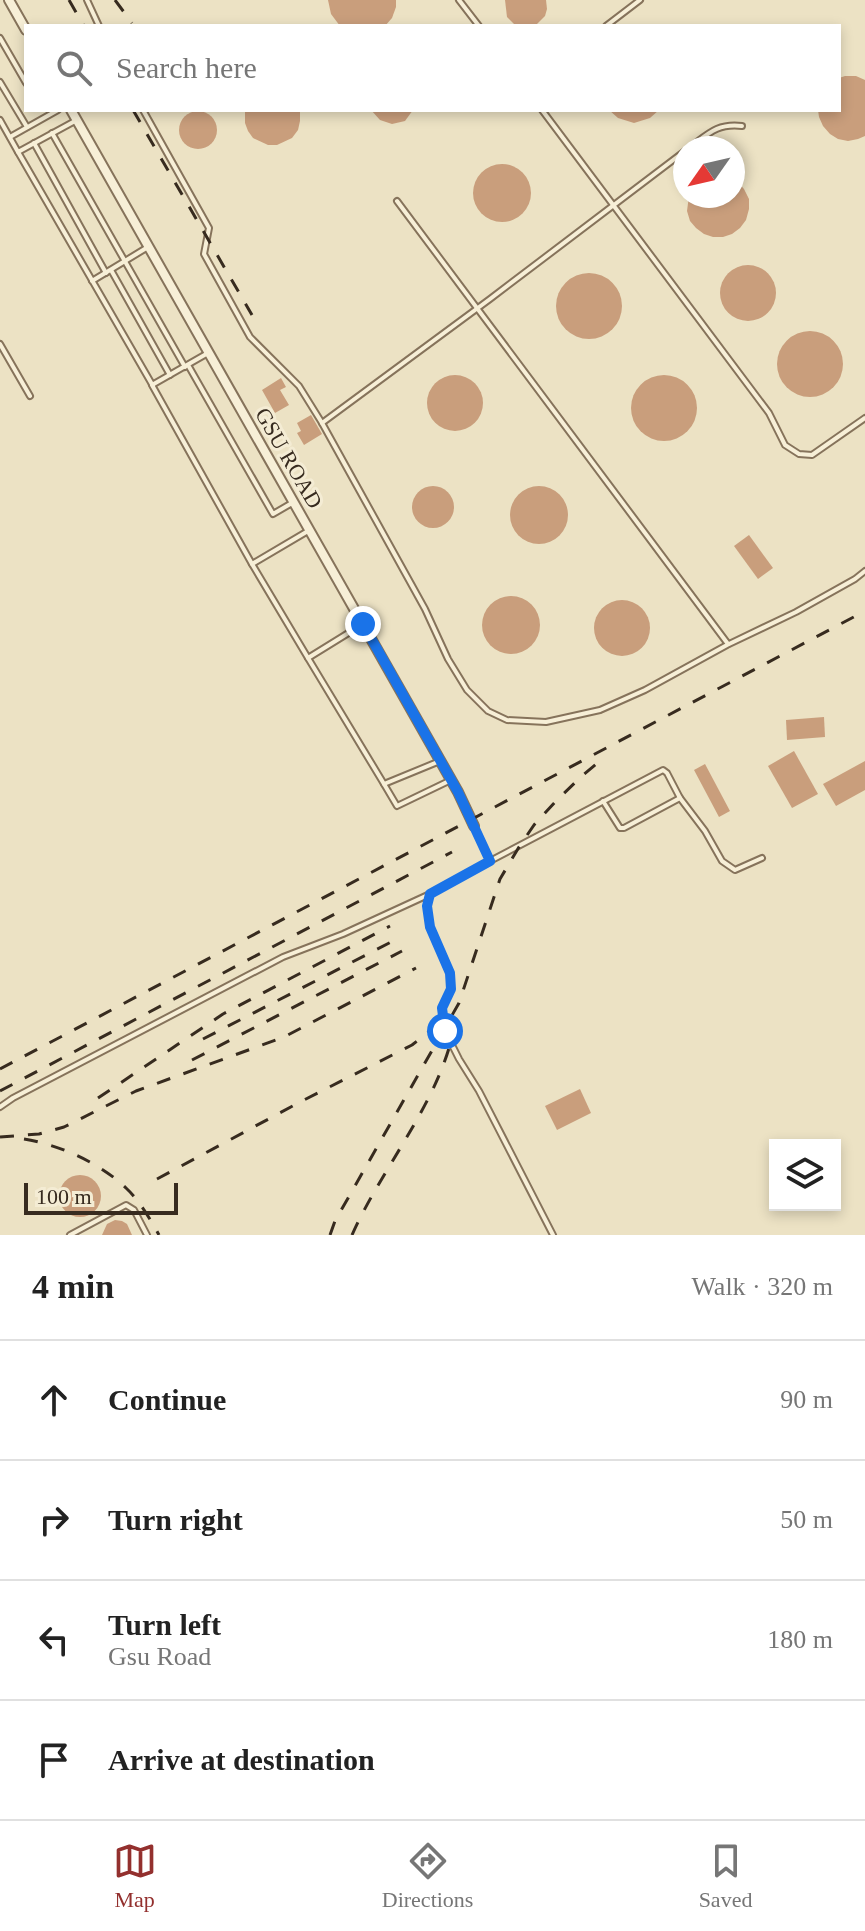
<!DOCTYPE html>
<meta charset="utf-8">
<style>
body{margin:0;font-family:Georgia,serif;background:#f2f2f2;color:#222}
.controls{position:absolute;right:24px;bottom:24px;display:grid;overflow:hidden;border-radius:0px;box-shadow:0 4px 12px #0003}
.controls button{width:72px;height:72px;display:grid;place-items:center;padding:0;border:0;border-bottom:2px solid #e0e0e0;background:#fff;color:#222;font:40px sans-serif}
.compass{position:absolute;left:673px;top:136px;width:72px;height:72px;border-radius:50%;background:#fff;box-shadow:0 4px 12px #0003;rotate:236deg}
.scale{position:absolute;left:24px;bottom:20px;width:154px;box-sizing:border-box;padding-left:8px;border:4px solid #372b1f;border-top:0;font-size:22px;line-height:28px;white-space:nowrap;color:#372b1f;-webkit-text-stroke:6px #f4ecd4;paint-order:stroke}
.stop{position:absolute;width:24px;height:24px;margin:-18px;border:6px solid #1a73e8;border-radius:50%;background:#fff}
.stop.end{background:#1a73e8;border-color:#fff;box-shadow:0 2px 8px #0008}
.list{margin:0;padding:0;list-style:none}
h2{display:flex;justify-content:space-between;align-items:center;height:104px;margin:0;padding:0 32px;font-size:34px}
h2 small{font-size:26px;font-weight:400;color:#767676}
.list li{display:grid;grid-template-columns:52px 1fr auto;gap:24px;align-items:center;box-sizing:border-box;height:120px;padding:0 32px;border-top:2px solid #e0e0e0}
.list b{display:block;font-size:30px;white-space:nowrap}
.list p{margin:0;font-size:26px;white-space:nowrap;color:#767676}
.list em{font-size:26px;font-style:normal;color:#767676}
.icon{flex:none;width:44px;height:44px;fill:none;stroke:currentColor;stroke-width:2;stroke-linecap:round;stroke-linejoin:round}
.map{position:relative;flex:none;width:865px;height:1235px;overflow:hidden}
.search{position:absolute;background:#fff;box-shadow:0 4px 12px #0003;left:24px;right:24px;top:24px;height:88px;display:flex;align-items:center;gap:20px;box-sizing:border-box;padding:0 28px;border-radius:0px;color:#767676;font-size:30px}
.sheet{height:584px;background:#fff}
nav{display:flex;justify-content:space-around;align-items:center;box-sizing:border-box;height:112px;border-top:2px solid #e0e0e0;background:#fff;font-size:22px;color:#767676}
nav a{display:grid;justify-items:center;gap:4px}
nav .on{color:#93302e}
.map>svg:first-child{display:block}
.building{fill:#c99e7c}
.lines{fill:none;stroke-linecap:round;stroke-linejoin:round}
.service-casing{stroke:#86735b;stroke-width:8}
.minor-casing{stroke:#86735b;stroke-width:12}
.service{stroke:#f7efd7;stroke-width:4}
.minor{stroke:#f7efd7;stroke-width:8}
.rail{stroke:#372b1f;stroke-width:3;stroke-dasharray:14 14;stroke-linecap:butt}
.route{stroke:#1a73e8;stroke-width:10}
.labels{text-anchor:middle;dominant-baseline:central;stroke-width:6;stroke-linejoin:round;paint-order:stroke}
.street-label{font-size:22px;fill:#372b1f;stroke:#f4ecd4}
</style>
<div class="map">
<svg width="865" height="1235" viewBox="0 0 865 1235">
<rect width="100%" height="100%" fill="#ece2c4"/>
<!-- building -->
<g class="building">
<polygon points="328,0 396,0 396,7 392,18 385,26 340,26 331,14"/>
<polygon points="505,0 546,0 547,9 545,16 535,26 516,26 507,17"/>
<polygon points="845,76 856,76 865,80 865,136 858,139 848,141 838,139 830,134 823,126 819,117 818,110 839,110 839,78"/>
<polygon points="245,110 300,110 300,121 298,130 292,138 277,145 268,145 253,138 248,131 245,123"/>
<polygon points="371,110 413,110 405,121 392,124 380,120"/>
<polygon points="609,110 659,110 650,118 634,123 618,118"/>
<circle cx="198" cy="130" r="19"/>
<circle cx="502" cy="193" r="29"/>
<polygon points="733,177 744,189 749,199 749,209 746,220 740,228 732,234 723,237 713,237 704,234 696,228 690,221 687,211 689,196 733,196"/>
<circle cx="748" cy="293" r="28"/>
<circle cx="589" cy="306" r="33"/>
<circle cx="810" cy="364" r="33"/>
<circle cx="455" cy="403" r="28"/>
<circle cx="664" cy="408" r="33"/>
<polygon points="281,378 286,387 280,390 289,405 275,413 262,390"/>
<polygon points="311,415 322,434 304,445 297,433 301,431 297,423"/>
<circle cx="433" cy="507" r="21"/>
<circle cx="539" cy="515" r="29"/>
<polygon points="749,535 773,568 758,579 734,546"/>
<circle cx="511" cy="625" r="29"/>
<circle cx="622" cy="628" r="28"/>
<polygon points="824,717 825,737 787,740 786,720"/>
<polygon points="794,751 818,794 792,808 768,766"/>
<polygon points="865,761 865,790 836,806 823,784"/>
<polygon points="705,764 730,811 719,817 694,770"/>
<polygon points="580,1089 591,1113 557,1130 545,1106"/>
<circle cx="80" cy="1196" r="21"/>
<polygon points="115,1220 122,1221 127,1224 132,1235 102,1235 107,1224"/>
</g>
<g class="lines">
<defs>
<g id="service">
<polyline points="87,0 99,26"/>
<polyline points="459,0 479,26"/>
<polyline points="606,26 640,0"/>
<polyline points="0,38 26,83"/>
<polyline points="0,82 27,127"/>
<polyline points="143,110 209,228 204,254 250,337 299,386 322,423 425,609 448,659 467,690 488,711 507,720 546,722 600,710 645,690 727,645 796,612 855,579 865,571"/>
<polyline points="542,110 769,413 785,445 799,454 812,455 865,418"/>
<polyline points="0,120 18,152 75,121"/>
<polyline points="52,133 185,367"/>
<polyline points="10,137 58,110"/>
<polyline points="34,143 106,273"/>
<path d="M 689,148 C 708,134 717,123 742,126"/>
<polyline points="18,152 153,386"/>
<polyline points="397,201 728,644"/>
<polyline points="111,270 170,375"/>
<polyline points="92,281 148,247"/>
<polyline points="0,344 30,396"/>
<polyline points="208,353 152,385 252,564"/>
<polyline points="188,365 273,514 292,503"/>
<polyline points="322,423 490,299 685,151"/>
<polyline points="363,624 308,658 384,784 440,761"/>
<polyline points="308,658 252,564 308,531"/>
<polyline points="384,784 397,806 451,780"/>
<polyline points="603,801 620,828 624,828 680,798"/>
<polyline points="475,828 490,861 430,894 427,906 430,927 450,973 451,989 442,1008 445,1031 459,1059 479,1091 553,1235"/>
<polyline points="490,861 663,770 667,773 680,798 705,831 722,861 735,870 762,858"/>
<polyline points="0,1107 13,1098 283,957 343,934 430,894"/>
<polyline points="70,1235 126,1205 134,1210 147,1235"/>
</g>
<g id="minor">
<polyline points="9,0 26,30"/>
<polyline points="71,110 458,792 474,826"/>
</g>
</defs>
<!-- service casing -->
<use href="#service" class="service-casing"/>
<!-- minor casing -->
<use href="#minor" class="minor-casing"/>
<!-- service -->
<use href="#service" class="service"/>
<!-- minor -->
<use href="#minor" class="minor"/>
<!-- rail -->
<g class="rail">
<polyline points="69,0 84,26"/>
<polyline points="115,0 132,23"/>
<polyline points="133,110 252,315"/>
<polyline points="203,1039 395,940"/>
<polyline points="192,1060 402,951"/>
<polyline points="0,1069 865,611"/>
<polyline points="0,1091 452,852"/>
<polyline points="98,1098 223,1014 390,926"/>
<polyline points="0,1137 39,1134 64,1127 136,1091 284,1037 416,968"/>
<path d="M 24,1139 C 60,1145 100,1163 126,1188 C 140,1201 150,1219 159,1235"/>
<polyline points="157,1179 302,1101 412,1045 431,1030 446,1011"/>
<polyline points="330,1235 335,1221 459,1003 500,879 519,847 534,825 556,801 583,775 606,756"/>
<path d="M 352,1235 C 383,1165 442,1099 455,1023"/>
</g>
</g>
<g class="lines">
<!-- route -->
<polyline class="route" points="363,624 458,792 490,861 430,894 427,906 430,927 450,973 451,989 442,1008 445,1031"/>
</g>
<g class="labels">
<!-- street labels -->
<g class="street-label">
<text transform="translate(289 458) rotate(60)">GSU ROAD</text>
</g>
</g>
</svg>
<div class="controls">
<button><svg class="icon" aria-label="layers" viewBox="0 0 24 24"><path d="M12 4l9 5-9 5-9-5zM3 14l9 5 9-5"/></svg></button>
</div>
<svg class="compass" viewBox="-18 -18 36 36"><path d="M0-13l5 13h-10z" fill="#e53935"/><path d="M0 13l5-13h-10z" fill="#767676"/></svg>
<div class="scale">100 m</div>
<div class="stop" style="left:445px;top:1031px"></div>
<div class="stop end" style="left:363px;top:624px"></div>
<div class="search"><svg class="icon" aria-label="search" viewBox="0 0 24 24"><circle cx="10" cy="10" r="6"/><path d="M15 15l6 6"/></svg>Search here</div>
</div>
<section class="sheet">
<h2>4 min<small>Walk · 320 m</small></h2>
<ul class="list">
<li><svg class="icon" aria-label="ahead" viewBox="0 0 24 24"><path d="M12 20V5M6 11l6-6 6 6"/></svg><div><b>Continue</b></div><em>90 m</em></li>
<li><svg class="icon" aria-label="right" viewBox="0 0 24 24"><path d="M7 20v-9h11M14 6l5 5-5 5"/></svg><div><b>Turn right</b></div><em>50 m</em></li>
<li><svg class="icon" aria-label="left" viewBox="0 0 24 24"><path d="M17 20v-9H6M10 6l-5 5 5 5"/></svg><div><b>Turn left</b><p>Gsu Road</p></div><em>180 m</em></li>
<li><svg class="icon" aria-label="arrive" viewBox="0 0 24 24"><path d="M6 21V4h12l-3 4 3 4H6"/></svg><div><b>Arrive at destination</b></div></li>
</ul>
</section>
<nav>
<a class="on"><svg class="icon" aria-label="map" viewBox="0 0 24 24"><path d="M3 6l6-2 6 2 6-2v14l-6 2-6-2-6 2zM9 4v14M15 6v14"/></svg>Map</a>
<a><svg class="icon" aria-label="directions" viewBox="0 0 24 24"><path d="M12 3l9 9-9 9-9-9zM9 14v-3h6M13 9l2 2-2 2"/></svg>Directions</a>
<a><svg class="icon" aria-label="saved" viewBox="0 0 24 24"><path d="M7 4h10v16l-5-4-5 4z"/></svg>Saved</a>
</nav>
